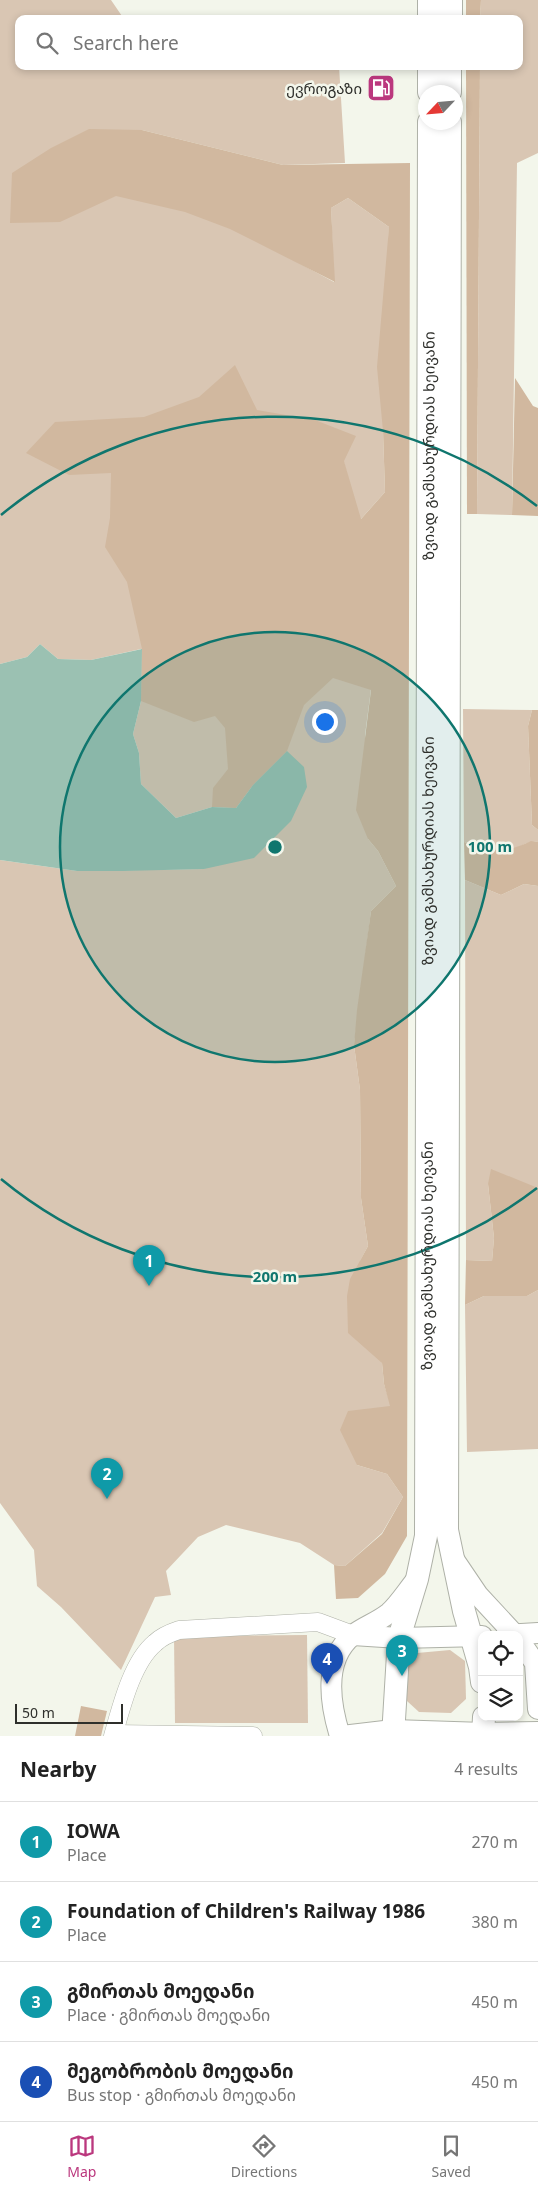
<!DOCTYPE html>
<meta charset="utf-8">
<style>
body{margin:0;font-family:"Noto Sans","Noto Sans Georgian",sans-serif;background:#f6f6f6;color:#222}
.controls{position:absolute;right:15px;bottom:15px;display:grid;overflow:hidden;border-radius:10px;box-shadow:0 2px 8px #0003}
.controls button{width:45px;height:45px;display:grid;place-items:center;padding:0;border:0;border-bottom:1px solid #e0e0e0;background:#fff;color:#222;font:25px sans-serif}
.compass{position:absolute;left:418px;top:85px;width:45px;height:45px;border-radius:50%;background:#fff;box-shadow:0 2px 8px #0003;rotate:244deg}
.scale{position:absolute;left:15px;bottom:12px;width:108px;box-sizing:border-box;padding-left:5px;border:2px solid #2e2f2b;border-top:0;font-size:14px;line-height:18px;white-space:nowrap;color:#2e2f2b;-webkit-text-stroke:4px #f3f6eb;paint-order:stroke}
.you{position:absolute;left:324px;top:721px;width:18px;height:18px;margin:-12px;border:4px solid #fff;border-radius:50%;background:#1a73e8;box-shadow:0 0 0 8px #1a73e833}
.badge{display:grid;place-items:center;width:32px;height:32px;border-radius:50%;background:#bb387e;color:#fff;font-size:16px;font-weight:700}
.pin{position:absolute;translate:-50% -41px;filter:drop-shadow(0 1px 2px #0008)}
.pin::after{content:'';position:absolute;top:26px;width:18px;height:15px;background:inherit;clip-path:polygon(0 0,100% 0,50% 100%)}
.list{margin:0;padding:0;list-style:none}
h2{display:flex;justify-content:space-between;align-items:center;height:65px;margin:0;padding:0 20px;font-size:21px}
h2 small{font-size:16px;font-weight:400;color:#767676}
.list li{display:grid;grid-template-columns:32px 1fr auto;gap:15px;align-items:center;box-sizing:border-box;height:80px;padding:0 20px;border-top:1px solid #e0e0e0}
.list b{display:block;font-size:19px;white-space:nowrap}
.list p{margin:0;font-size:16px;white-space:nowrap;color:#767676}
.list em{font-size:16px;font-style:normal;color:#767676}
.icon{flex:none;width:28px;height:28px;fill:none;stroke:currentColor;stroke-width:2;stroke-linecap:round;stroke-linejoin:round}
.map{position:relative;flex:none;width:538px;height:1736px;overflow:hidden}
.search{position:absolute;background:#fff;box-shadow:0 2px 8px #0003;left:15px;right:15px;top:15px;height:55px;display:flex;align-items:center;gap:12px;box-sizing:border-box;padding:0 18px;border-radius:10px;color:#767676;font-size:19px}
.sheet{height:385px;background:#fff}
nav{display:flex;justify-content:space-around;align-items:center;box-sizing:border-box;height:70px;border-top:1px solid #e0e0e0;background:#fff;font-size:14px;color:#767676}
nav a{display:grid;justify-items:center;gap:2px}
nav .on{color:#bb387e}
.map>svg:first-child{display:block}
.green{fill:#d9c6b3}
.forest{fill:#d1b89f}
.water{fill:#9bc1b2}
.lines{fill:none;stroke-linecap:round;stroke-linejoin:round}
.tertiary-casing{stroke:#aeb1a7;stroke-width:19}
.secondary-casing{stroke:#aeb1a7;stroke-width:22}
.primary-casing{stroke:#aeb1a7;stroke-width:24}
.tertiary{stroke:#fff;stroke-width:18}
.secondary{stroke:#fff;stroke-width:20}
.primary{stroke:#fff;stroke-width:22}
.ring{fill:none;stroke:#0f766e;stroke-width:2.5}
.labels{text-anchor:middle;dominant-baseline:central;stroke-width:5;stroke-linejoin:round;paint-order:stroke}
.poi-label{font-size:15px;fill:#2e2f2b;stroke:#f3f6eb;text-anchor:end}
.street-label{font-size:15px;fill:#2e2f2b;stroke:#f3f6eb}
.centre{fill:#0f766e;stroke:#f3f6eb;stroke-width:2.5}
.ring-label{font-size:15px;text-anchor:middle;font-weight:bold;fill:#0f766e;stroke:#f3f6eb;stroke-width:5;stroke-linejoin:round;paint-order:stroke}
</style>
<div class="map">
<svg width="538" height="1736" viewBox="0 0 538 1736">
<rect width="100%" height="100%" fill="#f3f6eb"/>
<!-- green -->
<g class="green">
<polygon points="0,0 111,0 124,19 19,19 19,66 339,66 345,163 283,165 142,130 109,161 334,282 331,208 348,198 389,227 383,431 385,492 360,520 334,427 371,689 365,735 368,839 378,851 396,886 371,911 354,1045 360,1090 361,1198 368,1246 360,1261 382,1363 384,1384 391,1406 357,1465 387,1474 403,1497 382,1533 345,1566 334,1565 300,1543 226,1525 198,1537 166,1571 171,1595 155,1597 121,1670 61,1607 37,1586 34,1550 0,1503 0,860 77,871 204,869 253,785 236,808 212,807 176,818 141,784 139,753 133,734 141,701 141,649 91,660 58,659 40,644 27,657 0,664"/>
<polygon points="481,0 538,0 538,153 517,163 512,515 477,514 480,66 519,66 519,19 480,19"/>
<path d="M 463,709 L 532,710 L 528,726 L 532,825 L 538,830 L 538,842 C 527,840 521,847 512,850 C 496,854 479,847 464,842 Z"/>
<polygon points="465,880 501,895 524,884 538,886 538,1188 488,1184 494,1238 492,1261 466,1260"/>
<polygon points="538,1290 538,1449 467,1452 465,1305 484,1296 527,1296"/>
<polygon points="307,1635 308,1723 175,1723 174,1636"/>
<polygon points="450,1650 465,1661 466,1699 451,1713 419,1712 407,1701 406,1663 417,1653"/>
</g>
<!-- forest -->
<g class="forest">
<polygon points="466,0 481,0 480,19 466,19"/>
<polygon points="466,66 480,66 477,514 467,514"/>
<polygon points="89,129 142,130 283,165 410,163 407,1536 385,1574 358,1598 336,1599 334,1565 345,1566 382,1534 403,1497 387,1474 357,1465 340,1430 348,1411 390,1406 384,1384 382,1363 348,1333 347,1296 350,1279 368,1246 361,1198 360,1090 354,1045 357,1010 371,911 396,886 378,851 368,839 356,810 371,690 333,678 304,705 287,751 253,785 236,808 212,807 213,788 228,769 225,728 215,716 194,722 141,701 142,649 127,582 105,547 110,518 111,473 69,475 26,453 55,422 144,417 199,397 235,365 257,410 315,420 356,436 344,461 361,519 385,492 383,431 377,367 389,227 348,198 331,208 335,282 230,229 185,212 116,196 60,222 10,223 12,173 51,148"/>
<polygon points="515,378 533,406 538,408 538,516 512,515"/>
<polygon points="532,710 538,710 538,830 532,825 528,726"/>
<path d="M 531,841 L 538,842 L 538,886 L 524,884 L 501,895 L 465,880 L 464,842 C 493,852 503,854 531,841 Z"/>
<polygon points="491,1169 538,1188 538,1290 527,1296 484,1296 465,1305 466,1260 492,1261 494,1238 488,1184"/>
<polygon points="81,1706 107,1711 101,1736 75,1736"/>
</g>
<!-- water -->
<polygon class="water" points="40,644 58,659 91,660 142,649 141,701 133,734 139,753 141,784 176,818 212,807 236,808 253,785 287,751 304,767 307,787 291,821 254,858 204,869 123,871 77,871 0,860 0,664 27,657"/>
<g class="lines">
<defs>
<g id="tertiary">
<polyline points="114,1734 253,1736"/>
<path d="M 113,1736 C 121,1708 132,1662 155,1643 C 162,1636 170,1633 179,1630 L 318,1622 L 353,1635"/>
</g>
<g id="secondary">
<polyline points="455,1561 478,1595 515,1635"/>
<polyline points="353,1635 399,1638 482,1636"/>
<polyline points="506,1635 538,1633"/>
<polyline points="519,1640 535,1663 538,1709"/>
<path d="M 340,1736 C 330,1704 323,1659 353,1635 C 363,1627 378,1622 389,1613 C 399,1604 407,1591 416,1580"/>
<polyline points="342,1736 393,1730 484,1733 538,1732"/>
</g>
<g id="primary">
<polyline points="429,19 429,0"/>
<polyline points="451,19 451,0"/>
<polyline points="429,92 429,66"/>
<polyline points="450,92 450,66"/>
<polyline points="450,122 447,1530 464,1611 480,1667 482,1682"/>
<path id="s1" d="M 393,1736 L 399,1638 L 417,1579 L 426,1536 L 429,122"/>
<polyline points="483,1736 484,1717"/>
</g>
</defs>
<!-- tertiary casing -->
<use href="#tertiary" class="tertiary-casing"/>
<!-- secondary casing -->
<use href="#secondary" class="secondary-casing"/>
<!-- primary casing -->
<use href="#primary" class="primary-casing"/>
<!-- tertiary -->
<use href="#tertiary" class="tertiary"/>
<!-- secondary -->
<use href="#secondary" class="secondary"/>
<!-- primary -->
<use href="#primary" class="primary"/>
</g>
<!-- distance rings -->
<circle cx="275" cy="847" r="215" fill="#0f766e" fill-opacity=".12"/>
<g class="ring">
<circle cx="275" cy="847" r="215"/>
<path d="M537 1188A430 430 0 0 1 1 1179M1 515A430 430 0 0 1 537 506"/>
</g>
<!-- icons -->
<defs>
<symbol id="fuel-square" viewBox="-11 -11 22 22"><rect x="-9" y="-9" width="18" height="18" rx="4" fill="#bb387e" stroke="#f3f6eb"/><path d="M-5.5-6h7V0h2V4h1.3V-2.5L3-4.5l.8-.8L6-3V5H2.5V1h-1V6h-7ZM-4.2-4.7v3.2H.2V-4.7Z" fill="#fff"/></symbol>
</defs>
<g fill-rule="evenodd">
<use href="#fuel-square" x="365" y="72" width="32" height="32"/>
</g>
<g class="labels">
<!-- poi labels -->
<g class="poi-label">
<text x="362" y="88">ევროგაზი</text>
</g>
<!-- street labels -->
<g class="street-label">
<text stroke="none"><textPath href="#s1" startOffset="1294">ზვიად გამსახურდიას ხეივანი</textPath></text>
<text stroke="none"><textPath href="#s1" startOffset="889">ზვიად გამსახურდიას ხეივანი</textPath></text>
<text stroke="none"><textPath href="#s1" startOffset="484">ზვიად გამსახურდიას ხეივანი</textPath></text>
</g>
</g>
<circle cx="275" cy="847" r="8" class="centre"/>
<g class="ring-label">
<text x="490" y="852">100 m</text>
<text x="275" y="1282">200 m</text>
</g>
</svg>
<div class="controls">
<button><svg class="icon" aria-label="locate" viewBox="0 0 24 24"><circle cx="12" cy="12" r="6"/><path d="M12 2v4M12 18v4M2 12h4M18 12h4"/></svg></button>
<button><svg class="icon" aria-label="layers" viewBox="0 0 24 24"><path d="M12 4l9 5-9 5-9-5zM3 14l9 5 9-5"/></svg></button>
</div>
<svg class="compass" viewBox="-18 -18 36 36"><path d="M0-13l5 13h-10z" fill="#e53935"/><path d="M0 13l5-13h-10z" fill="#767676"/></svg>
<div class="scale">50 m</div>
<div class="you"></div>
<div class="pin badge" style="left:149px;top:1286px;background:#0f9aa8">1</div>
<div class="pin badge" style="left:107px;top:1499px;background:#0f9aa8">2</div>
<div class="pin badge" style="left:402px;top:1676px;background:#0f9aa8">3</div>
<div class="pin badge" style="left:327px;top:1684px;background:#1a4fb4">4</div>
<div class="search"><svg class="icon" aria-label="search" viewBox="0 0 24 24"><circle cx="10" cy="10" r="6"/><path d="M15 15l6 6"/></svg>Search here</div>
</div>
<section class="sheet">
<h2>Nearby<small>4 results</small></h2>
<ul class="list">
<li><span class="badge" style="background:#0f9aa8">1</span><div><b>IOWA</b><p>Place</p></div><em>270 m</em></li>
<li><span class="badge" style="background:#0f9aa8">2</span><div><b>Foundation of Children's Railway 1986</b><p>Place</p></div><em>380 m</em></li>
<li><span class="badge" style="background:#0f9aa8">3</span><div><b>გმირთას მოედანი</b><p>Place · გმირთას მოედანი</p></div><em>450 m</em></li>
<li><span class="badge" style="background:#1a4fb4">4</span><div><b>მეგობრობის მოედანი</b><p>Bus stop · გმირთას მოედანი</p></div><em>450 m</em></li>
</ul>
</section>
<nav>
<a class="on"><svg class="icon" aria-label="map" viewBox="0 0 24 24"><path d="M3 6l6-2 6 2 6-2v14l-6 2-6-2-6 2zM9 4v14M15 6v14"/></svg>Map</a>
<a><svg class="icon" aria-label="directions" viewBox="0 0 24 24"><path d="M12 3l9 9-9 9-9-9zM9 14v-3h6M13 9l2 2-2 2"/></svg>Directions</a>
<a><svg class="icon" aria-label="saved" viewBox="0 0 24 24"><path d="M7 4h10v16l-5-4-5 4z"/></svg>Saved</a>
</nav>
